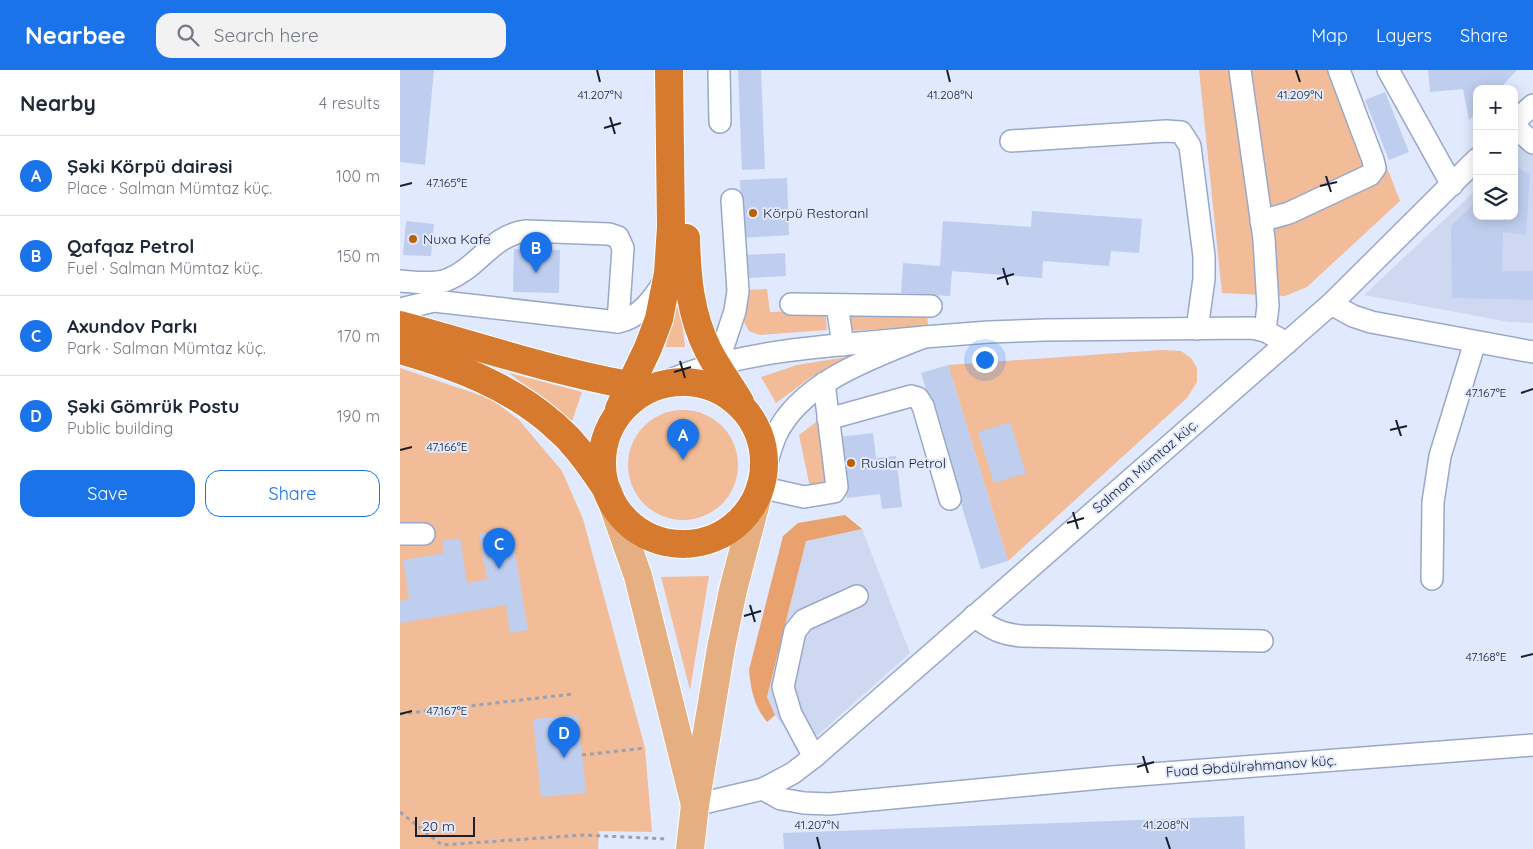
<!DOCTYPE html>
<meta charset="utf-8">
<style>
body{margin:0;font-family:Quicksand,sans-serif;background:#f2f2f3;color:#1f2937}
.controls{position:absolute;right:15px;top:15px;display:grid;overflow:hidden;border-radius:10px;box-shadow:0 2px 12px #0003}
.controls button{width:45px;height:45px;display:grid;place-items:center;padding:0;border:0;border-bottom:1px solid #e0e1e3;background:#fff;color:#1f2937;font:25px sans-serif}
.scale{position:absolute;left:15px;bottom:12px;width:60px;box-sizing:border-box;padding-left:5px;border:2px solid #1a1f2b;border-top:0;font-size:14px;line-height:18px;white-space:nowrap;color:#1a1f2b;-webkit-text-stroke:4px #e0e9fd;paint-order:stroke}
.you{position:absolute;left:584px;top:289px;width:18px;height:18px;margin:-12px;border:4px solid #fff;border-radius:50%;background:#1a73e8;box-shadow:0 0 0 8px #1a73e833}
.badge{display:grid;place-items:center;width:32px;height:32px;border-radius:50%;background:#1a73e8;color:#fff;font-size:16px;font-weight:700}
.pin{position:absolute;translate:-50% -41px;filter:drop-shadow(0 1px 2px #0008)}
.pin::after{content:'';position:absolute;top:26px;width:18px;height:15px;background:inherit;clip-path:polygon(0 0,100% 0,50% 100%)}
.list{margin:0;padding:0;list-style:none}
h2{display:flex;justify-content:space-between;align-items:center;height:65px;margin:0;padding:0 20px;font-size:21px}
h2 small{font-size:16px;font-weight:400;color:#747a83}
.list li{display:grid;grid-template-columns:32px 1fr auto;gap:15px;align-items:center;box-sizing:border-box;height:80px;padding:0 20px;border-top:1px solid #e0e1e3}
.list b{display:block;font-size:19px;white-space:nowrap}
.list p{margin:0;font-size:16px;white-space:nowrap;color:#747a83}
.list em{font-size:16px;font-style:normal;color:#747a83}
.actions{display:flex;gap:10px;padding:15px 20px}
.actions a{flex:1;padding:11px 0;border:1px solid #1a73e8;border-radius:15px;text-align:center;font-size:18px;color:#1a73e8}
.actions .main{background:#1a73e8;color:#fff}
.icon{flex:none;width:28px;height:28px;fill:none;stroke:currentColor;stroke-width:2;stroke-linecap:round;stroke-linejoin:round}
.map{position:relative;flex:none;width:1133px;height:779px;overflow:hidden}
header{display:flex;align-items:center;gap:30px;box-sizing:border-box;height:70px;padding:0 25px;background:#1a73e8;color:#fff}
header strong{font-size:24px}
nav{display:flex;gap:28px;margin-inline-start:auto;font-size:18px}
.search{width:350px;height:45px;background:#f2f2f3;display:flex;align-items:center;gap:12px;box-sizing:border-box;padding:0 18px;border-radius:15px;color:#747a83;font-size:19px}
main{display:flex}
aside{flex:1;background:#fff}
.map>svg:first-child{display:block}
.built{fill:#ced9f1}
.green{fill:#f1bc97}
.forest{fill:#e9a16e}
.building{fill:#bfceee}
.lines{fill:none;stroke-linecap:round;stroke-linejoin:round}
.minor-casing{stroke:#9aa8c8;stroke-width:24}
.major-casing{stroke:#fff;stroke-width:30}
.highway-casing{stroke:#fff;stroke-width:30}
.path{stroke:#99a1b2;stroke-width:3;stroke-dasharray:4 4;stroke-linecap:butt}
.minor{stroke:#fff;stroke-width:21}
.major{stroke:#e6af82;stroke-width:28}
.highway{stroke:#d57a2f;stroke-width:28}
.ticks{fill:none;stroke:#1a1f2b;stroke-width:2}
.poi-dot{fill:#bb6101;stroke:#e0e9fd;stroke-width:2}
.labels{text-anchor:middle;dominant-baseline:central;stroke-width:4;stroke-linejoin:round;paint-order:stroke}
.poi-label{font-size:14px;fill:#1a1f2b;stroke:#e0e9fd;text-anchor:start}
.street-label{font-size:14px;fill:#1a1f2b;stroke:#e0e9fd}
.ticks-label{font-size:12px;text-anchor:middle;fill:#1a1f2b;stroke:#e0e9fd;stroke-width:4;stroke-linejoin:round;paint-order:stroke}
</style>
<header>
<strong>Nearbee</strong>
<div class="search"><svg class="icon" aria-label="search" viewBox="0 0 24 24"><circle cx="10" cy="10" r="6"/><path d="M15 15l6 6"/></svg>Search here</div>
<nav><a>Map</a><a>Layers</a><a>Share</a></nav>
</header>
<main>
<aside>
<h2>Nearby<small>4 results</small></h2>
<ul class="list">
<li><span class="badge">A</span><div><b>Şəki Körpü dairəsi</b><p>Place · Salman Mümtaz küç.</p></div><em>100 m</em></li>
<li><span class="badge">B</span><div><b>Qafqaz Petrol</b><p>Fuel · Salman Mümtaz küç.</p></div><em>150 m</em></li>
<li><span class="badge">C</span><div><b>Axundov Parkı</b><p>Park · Salman Mümtaz küç.</p></div><em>170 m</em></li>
<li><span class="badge">D</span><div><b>Şəki Gömrük Postu</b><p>Public building</p></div><em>190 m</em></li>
</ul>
<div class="actions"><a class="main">Save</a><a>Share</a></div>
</aside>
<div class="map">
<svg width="1133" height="779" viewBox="0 0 1133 779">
<rect width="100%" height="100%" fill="#e0e9fd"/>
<!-- built -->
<g class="built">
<polygon points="1133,66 1133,253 1109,252 964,225 1077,119 1077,146 1114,146 1114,83"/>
<polygon points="462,459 510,583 418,665 388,661 375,645 367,627 406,470"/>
</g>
<!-- green -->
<g class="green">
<polygon points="799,0 949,0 1000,131 907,217 885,226 822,223"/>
<polygon points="277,208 285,277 266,277"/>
<polygon points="367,219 370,242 425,240 427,260 360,265 349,261 343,250 344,220"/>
<polygon points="444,241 527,243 528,256 448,261"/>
<polygon points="761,280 781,281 791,288 797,298 797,312 787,328 608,491 548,295"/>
<polygon points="459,285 411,307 376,333 361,307 397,295"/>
<polygon points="0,298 91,329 119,350 162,401 183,449 245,678 252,762 199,761 198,779 0,779"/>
<polygon points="109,303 182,322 172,351"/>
<circle cx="283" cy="395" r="55"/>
<polygon points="420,349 429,418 411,422 399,365"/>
<polygon points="309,506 290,620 261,507"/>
</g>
<!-- forest -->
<path class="forest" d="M 445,445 L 462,459 L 406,471 L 367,627 L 375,645 L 367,652 C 354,636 351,620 349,600 L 383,466 L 398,453 Z"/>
<!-- building -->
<g class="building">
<polygon points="0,0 34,0 25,95 0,92"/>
<polygon points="338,0 361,0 365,99 342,100"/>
<polygon points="1028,0 1117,0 1099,19 1077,19 1077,42 1069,50 1063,19 1030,22"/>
<polygon points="985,22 1009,82 989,90 965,30"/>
<polygon points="1114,95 1130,105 1126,165 1103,162 1102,201 1133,201 1133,230 1052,228 1051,156 1077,131 1077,146 1114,146"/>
<polygon points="387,108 389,165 342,168 340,110"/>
<polygon points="632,141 742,149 739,183 711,181 709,196 643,191 642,208 552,201 550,226 501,223 503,193 540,196 543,151 631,157"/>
<polygon points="6,151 34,154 31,186 3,185"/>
<polygon points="114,179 160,180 159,223 113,222"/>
<polygon points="385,183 386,206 347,208 345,185"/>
<polygon points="548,295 608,491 581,499 521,303"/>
<polygon points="610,352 626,403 594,413 578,362"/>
<polygon points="473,363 476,388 496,386 502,437 482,439 480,424 447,428 439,367"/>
<polygon points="111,459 128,560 110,563 106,535 0,553 0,531 9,529 3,490 44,483 42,471 60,468 67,513 87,509 79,464"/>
<polygon points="178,645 186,723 141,727 133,649"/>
<polygon points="844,746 845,779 384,779 383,763"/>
</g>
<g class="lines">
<defs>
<g id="minor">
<polyline points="319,0 320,52"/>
<polyline points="840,0 864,169 868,236 865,261"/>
<polyline points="988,0 1052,115"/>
<polyline points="1114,52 1133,35"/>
<polyline points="1114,56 1133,73"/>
<polyline points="611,71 766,61 781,62 790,76 804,186 804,209 797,259"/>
<polyline points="861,151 889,143 970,105 975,98 973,90 939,0"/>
<path d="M 0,211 C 14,212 33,215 47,210 C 78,198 92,165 126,161 L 209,164 L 218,167 L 223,178 L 218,252"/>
<polyline points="391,234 531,236"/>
<polyline points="931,234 953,246 971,252 1133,282"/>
<polyline points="437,235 443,275"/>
<path d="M 0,239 L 34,231 L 218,252 C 240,248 254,228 265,210"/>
<polyline points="524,267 589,262 645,260 852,258 865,261 887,273"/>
<polyline points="317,295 335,241 338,221 332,130"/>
<path d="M 251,318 C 266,312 281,305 297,300 C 371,277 448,275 524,267 C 472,288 401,312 376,365 C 369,381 365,400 360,417 L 404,427 L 434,422 L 437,417 L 424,313"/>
<polyline points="428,349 511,326 518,328 523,336 550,429"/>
<polyline points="0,464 24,464"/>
<polyline points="1032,509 1033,432 1040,386 1075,272"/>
<path d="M 574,546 C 591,559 601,564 622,566 L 862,571"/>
<polyline points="414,687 391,644 383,617 395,561 404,550 457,526"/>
<polyline points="363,719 381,729 404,733 429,734 712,707 1133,675"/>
<polyline points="295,735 363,719 393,703 414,687 931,234 1077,89"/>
</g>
<g id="major">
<polyline points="208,421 238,506 295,735 321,578 333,520 360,417"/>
<polyline points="290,779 295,735"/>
</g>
<g id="highway">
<path d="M 286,168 C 287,207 290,244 308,280 C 317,298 330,315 340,332"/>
<path d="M 0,255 C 82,277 163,305 247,318"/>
<path d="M 0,280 C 56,296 110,316 154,355 C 160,361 168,367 173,374 C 185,387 195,402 205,417"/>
<circle cx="283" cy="393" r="81"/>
<polyline points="219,339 248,278 259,249 268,203 271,157 269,0"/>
</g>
</defs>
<!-- minor casing -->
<use href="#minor" class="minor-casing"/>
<!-- major casing -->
<use href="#major" class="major-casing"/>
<!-- highway casing -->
<use href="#highway" class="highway-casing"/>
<!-- path -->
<g class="path">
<polyline points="0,644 173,624"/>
<polyline points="182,685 245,678"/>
<polyline points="0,742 42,775 183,765 267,769"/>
</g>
<!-- minor -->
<use href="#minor" class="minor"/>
<!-- major -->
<use href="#major" class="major"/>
<!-- highway -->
<use href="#highway" class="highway"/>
</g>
<!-- ticks -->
<path class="ticks" d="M 197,0 L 200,12M 547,0 L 550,12M 896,0 L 900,12M 210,47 L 215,64M 204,58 L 221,53M 926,106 L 931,122M 0,116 L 12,113M 920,116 L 937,112M 603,198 L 608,215M 597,209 L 614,204M 280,291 L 285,308M 274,302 L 291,297M 1121,323 L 1133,319M 996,350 L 1001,366M 990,360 L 1007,356M 0,380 L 12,377M 673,442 L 678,459M 667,453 L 684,448M 350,535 L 355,552M 344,546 L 361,541M 1121,587 L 1133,584M 0,644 L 12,641M 743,686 L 748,703M 737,697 L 754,692M 417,767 L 420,779M 766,767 L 770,779"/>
<!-- markers -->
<g class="poi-dot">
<circle cx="353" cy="143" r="5"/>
<circle cx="13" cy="169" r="5"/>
<circle cx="451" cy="393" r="5"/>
</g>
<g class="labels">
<!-- poi labels -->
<g class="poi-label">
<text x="363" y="143">Körpü Restoranl</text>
<text x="23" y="169">Nuxa Kafe</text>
<text x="461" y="393">Ruslan Petrol</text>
</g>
<!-- street labels -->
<g class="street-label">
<text transform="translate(745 396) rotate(-41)">Salman Mümtaz küç.</text>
<text transform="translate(851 696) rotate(-4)">Fuad Əbdülrəhmanov küç.</text>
</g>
</g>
<g class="ticks-label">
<text x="200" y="29">41.207°N</text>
<text x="550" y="29">41.208°N</text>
<text x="900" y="29">41.209°N</text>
<text x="47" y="117">47.165°E</text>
<text x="1086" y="327">47.167°E</text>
<text x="47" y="381">47.166°E</text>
<text x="1086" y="591">47.168°E</text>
<text x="47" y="645">47.167°E</text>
<text x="417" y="759">41.207°N</text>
<text x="766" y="759">41.208°N</text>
</g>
</svg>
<div class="controls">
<button>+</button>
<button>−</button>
<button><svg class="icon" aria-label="layers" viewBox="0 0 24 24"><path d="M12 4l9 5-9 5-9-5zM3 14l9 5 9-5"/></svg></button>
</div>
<div class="scale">20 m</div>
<div class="you"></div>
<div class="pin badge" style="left:283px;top:390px">A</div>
<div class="pin badge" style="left:136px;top:203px">B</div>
<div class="pin badge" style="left:99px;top:499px">C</div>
<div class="pin badge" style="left:164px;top:688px">D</div>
</div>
</main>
